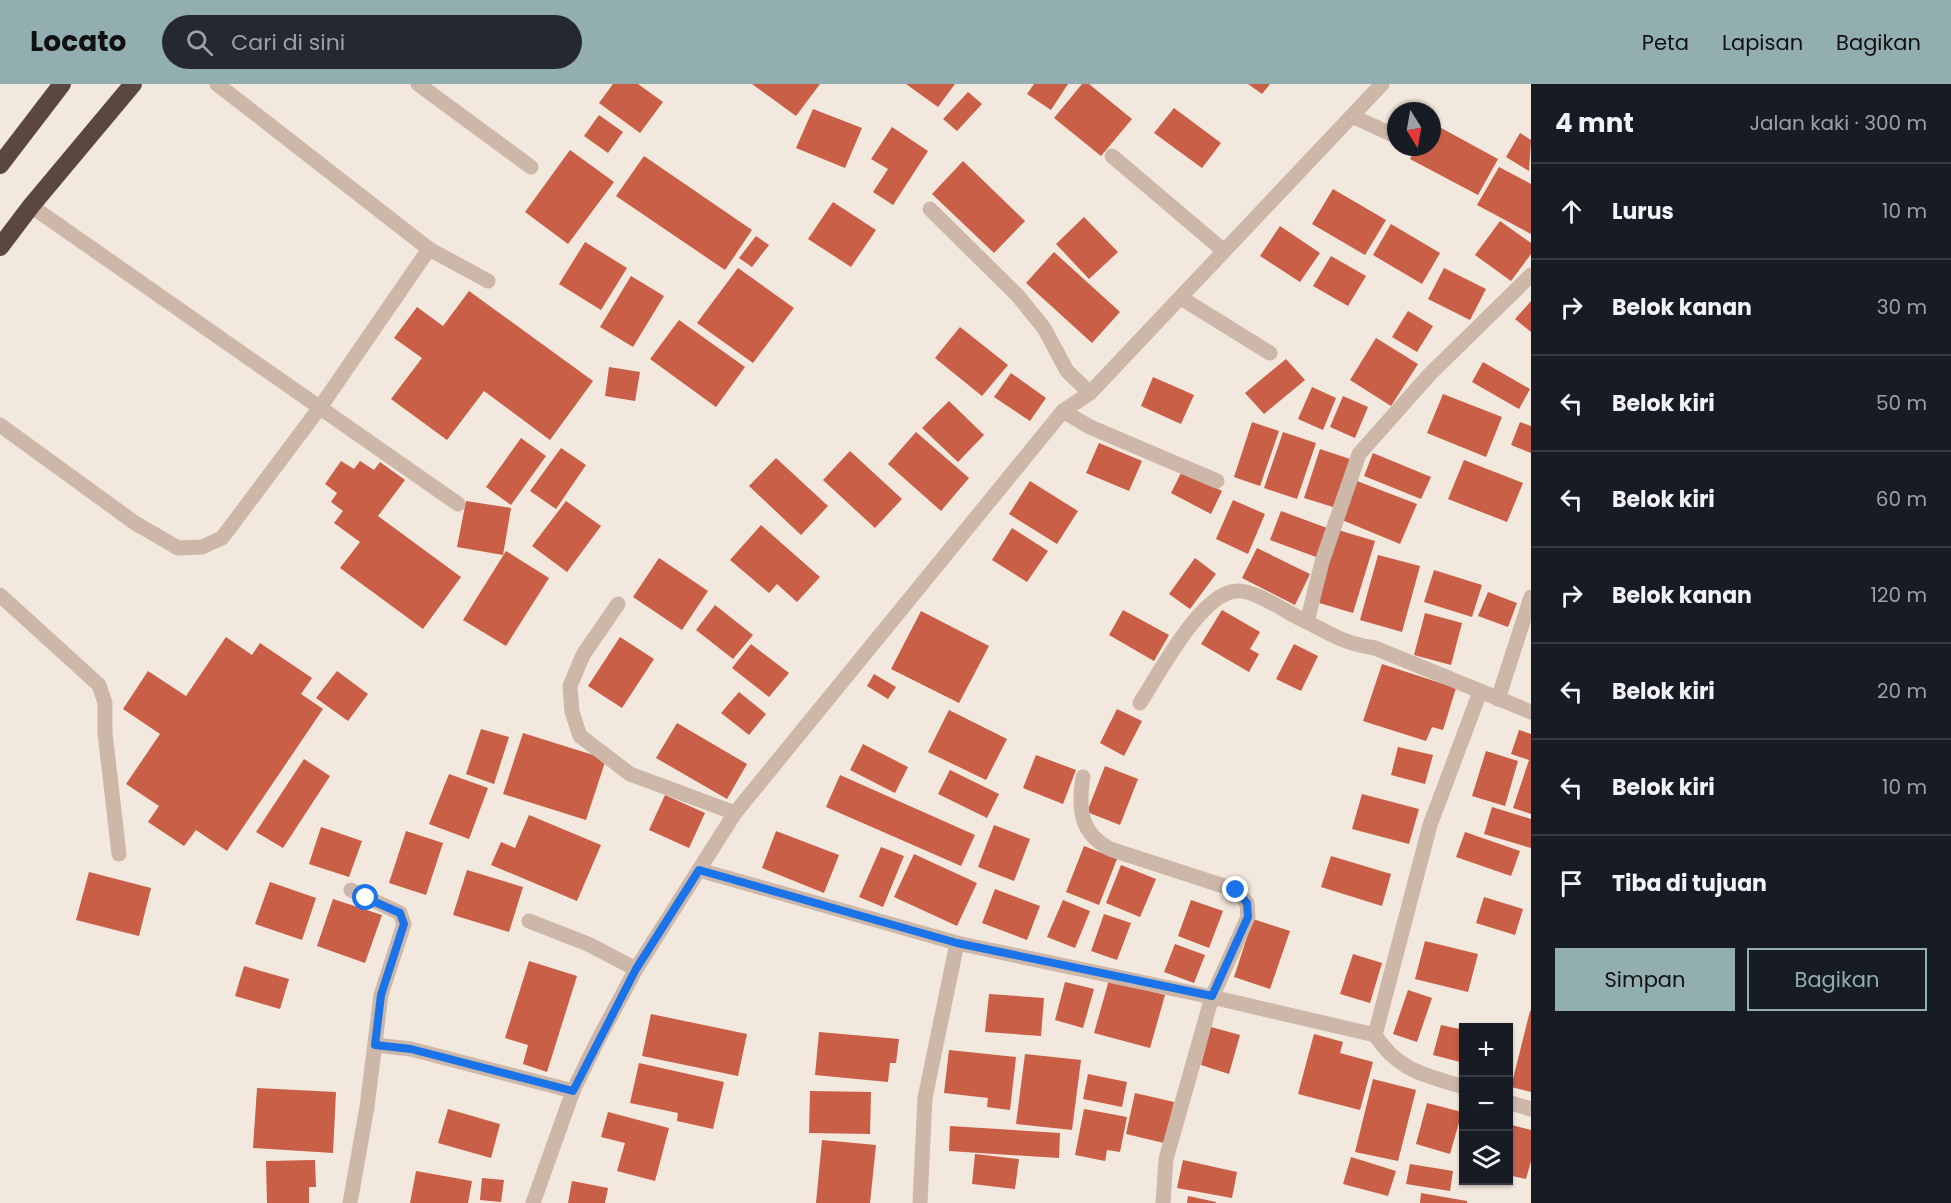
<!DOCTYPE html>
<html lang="id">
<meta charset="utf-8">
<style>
body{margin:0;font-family:Poppins,sans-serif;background:#242831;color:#f1f3f6}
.controls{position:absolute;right:18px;bottom:18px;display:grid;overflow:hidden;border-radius:0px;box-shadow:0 2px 4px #0004}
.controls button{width:54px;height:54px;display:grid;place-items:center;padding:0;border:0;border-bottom:2px solid #363941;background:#171b24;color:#f1f3f6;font:30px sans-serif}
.compass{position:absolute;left:1387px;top:18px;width:54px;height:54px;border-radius:50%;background:#171b24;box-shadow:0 2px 4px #0004;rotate:169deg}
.stop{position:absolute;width:18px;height:18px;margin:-14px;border:4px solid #1a73e8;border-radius:50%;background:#fff}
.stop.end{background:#1a73e8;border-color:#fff;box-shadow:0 2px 6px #0008}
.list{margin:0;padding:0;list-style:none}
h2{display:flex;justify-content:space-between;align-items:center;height:78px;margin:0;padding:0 24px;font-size:26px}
h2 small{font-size:20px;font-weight:400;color:#9ea1a6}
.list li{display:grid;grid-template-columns:39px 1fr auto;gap:18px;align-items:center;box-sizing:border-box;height:96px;padding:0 24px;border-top:2px solid #363941}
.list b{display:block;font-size:22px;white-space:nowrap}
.list em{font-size:20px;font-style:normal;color:#9ea1a6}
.actions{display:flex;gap:12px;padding:18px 24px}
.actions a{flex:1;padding:14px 0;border:2px solid #92aeb0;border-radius:0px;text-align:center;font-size:21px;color:#92aeb0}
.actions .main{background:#92aeb0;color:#111}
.icon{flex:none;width:33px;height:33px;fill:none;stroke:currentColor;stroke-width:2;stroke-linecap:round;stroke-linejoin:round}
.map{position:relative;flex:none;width:1531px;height:1119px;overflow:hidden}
header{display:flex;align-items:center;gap:36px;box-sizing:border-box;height:84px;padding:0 30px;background:#92aeb0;color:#111}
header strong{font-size:28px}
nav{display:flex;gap:33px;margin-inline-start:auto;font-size:21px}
.search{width:420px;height:54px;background:#242831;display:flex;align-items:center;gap:15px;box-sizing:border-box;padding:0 21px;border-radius:33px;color:#9ea1a6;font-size:22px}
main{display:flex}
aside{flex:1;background:#171b24}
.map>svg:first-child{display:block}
.building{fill:#c85f46}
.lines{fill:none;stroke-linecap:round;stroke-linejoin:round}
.minor{stroke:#ccb7a9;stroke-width:15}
.highway{stroke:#594740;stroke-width:18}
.route{stroke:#1a73e8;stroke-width:8}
</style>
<header>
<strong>Locato</strong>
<div class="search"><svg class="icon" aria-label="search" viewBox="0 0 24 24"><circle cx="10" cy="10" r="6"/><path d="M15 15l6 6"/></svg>Cari di sini</div>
<nav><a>Peta</a><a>Lapisan</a><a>Bagikan</a></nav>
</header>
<main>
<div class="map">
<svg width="1531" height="1119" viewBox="0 0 1531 1119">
<rect width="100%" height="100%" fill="#f3e8dd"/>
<!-- building -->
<g class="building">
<polygon points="613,0 638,0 663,18 640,49 599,19"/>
<polygon points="752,0 820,0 796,32"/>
<polygon points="906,0 955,0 938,23"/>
<polygon points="1034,0 1068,0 1051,26 1027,10"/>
<polygon points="1082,0 1089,0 1132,35 1101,72 1054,34"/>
<polygon points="1248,0 1270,0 1262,10"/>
<polygon points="968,8 982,20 957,47 943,35"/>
<polygon points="1174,24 1221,59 1202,84 1154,49"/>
<polygon points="813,25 862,44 845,84 796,64"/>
<polygon points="599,31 623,48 608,69 584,52"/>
<polygon points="1432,39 1498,75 1478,111 1410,75 1417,63 1432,63"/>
<polygon points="892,43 928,67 893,121 873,108 888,85 871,75"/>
<polygon points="1520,49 1531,56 1529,87 1506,73"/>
<polygon points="570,66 614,98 568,160 525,128"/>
<polygon points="644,72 752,146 725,186 616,112"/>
<polygon points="963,77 1025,137 994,169 932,110"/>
<polygon points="1499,83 1531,100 1531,150 1477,121"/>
<polygon points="1333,105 1386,136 1365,171 1312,140"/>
<polygon points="833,118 876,146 851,183 808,155"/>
<polygon points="1084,133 1118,168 1089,195 1056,160"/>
<polygon points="1500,137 1531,159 1531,170 1511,197 1475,171"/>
<polygon points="1391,140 1440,169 1422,200 1373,171"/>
<polygon points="1280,142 1320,169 1300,198 1260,172"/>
<polygon points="756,152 769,161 752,183 739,174"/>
<polygon points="585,158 627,184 601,226 559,200"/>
<polygon points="1054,168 1120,228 1092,259 1026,199"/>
<polygon points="1331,172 1366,192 1348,222 1313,202"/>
<polygon points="738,184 794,224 753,279 697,239"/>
<polygon points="1444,184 1486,205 1470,236 1428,215"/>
<polygon points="631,192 664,212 633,263 600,243"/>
<polygon points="469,207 593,297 550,356 484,307 447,356 391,315 422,274 394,254 417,223 443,242"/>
<polygon points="1531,217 1531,248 1515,235"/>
<polygon points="1408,227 1433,242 1417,268 1392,253"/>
<polygon points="679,236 745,283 716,323 650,275"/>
<polygon points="960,243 1008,281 982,312 935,274"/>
<polygon points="1376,254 1418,280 1391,322 1350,296"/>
<polygon points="1286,275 1305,296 1264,330 1245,309"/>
<polygon points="1483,278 1530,305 1519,325 1472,298"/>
<polygon points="609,283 640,288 635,317 605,312"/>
<polygon points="1011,289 1046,314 1030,337 994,313"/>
<polygon points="1153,293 1194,311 1181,340 1141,322"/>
<polygon points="1312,303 1336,314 1323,346 1298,335"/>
<polygon points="1443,310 1502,333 1486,373 1427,349"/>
<polygon points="1343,312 1368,323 1355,354 1330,343"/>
<polygon points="949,317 984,351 958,378 922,344"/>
<polygon points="1252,338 1279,347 1260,402 1234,393"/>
<polygon points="1520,338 1531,342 1531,369 1511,361"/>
<polygon points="916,348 969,394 941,427 888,380"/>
<polygon points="1283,348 1316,359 1297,415 1264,404"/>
<polygon points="521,354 546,372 511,421 486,403"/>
<polygon points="1099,359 1142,377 1129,407 1086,389"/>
<polygon points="561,364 586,381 556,425 530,407"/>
<polygon points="1320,365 1350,375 1333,423 1304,414"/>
<polygon points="850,367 902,415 875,444 823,396"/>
<polygon points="1373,369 1431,393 1421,415 1364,392"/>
<polygon points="776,374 828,422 801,451 749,402"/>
<polygon points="1464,376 1523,399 1507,438 1448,415"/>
<polygon points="341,377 354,385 360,377 374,386 380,378 405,396 378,432 461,493 423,545 340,484 360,458 334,439 343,427 331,418 337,409 325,400"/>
<polygon points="1182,387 1222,407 1211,430 1171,409"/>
<polygon points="1030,397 1078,427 1057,460 1009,430"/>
<polygon points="1357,397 1417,420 1400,460 1342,436"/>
<polygon points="1233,416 1265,430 1248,470 1216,455"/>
<polygon points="466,417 511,424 503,471 457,463"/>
<polygon points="566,417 601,442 567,488 532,462"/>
<polygon points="1281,427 1327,444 1316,473 1270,456"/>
<polygon points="761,441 820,493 797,518 777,500 769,509 730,476"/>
<polygon points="1012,444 1048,467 1027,498 992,476"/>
<polygon points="1338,446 1375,457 1353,529 1316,518"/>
<polygon points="1257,464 1310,490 1295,521 1242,494"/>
<polygon points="506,467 549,494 506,562 463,536"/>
<polygon points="1378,471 1420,482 1402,548 1360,536"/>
<polygon points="659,474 708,507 682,546 633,513"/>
<polygon points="1195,474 1216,490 1190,525 1169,510"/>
<polygon points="1434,486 1482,501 1472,533 1424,518"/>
<polygon points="1488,508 1517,519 1508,543 1478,532"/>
<polygon points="715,521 753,551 733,575 696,546"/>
<polygon points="1123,526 1169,551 1154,577 1109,551"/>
<polygon points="1222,526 1260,548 1250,565 1259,570 1249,588 1201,560"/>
<polygon points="921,527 989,562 959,619 891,585"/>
<polygon points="1425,529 1462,539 1451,581 1414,571"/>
<polygon points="226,553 252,571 260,559 312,594 301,610 323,625 227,767 196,746 184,762 148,738 159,722 126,700 160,650 123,625 148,587 186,612"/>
<polygon points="620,553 654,575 622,624 588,602"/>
<polygon points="751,560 789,589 769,613 732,584"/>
<polygon points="1294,560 1318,572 1301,607 1276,595"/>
<polygon points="1382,580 1456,604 1443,646 1432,643 1426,657 1363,637"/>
<polygon points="337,587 368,610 348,637 316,614"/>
<polygon points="874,590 896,603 888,615 867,602"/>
<polygon points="739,608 766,630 749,651 721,629"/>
<polygon points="1117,625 1142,637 1124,672 1100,659"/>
<polygon points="949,626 1007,655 986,696 928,668"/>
<polygon points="677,639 747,680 727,715 656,674"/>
<polygon points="481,645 509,653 494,700 466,690"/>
<polygon points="1519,646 1531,650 1531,730 1513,724 1529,676 1511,670"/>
<polygon points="523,649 606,675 586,736 503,710"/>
<polygon points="863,660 908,683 895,709 850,686"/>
<polygon points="1398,663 1433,671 1425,700 1391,691"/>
<polygon points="1486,667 1518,677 1505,722 1472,712"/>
<polygon points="1036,671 1076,686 1063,720 1023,704"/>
<polygon points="304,675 330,692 283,764 256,748"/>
<polygon points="1105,682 1138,695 1120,741 1087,728"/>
<polygon points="950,686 999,710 987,734 938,710"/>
<polygon points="449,690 488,704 469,755 429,740"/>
<polygon points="840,691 975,751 961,782 826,723"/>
<polygon points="1362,710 1419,725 1409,760 1352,745"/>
<polygon points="665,711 705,729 689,764 649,746"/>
<polygon points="1492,723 1531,735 1531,764 1484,750"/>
<polygon points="529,731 601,761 577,817 491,781 501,758 515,764"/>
<polygon points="994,741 1030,755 1014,797 978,783"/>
<polygon points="321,743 362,757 349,793 309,780"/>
<polygon points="406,747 443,759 426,811 389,799"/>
<polygon points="776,747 839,771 824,809 762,784"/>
<polygon points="1465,748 1520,767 1511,792 1456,773"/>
<polygon points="1084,762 1117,775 1099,821 1066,808"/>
<polygon points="881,763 904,772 883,823 859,813"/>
<polygon points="914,770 977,799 957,842 894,813"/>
<polygon points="1331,772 1391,790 1382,822 1321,803"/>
<polygon points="1121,781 1156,795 1140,833 1106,819"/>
<polygon points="467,786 523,803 509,848 453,831"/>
<polygon points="89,788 151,804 139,852 76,836"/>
<polygon points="270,798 316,814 302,856 255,840"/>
<polygon points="995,805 1040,822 1027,856 982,839"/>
<polygon points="1484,813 1523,825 1515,851 1476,839"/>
<polygon points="333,815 382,831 365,879 317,862"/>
<polygon points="1063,816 1090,827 1075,864 1047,853"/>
<polygon points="1191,816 1223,827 1209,864 1178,852"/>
<polygon points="1104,830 1131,839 1117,876 1091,867"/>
<polygon points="1253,835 1290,847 1270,905 1234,893"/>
<polygon points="1425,857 1478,870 1468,908 1415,895"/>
<polygon points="1175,860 1205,871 1194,899 1164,888"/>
<polygon points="1353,870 1382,879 1370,919 1340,910"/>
<polygon points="529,877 577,892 547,988 523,980 528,961 505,954"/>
<polygon points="244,882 289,895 280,925 235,912"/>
<polygon points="1109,896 1165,911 1150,964 1094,949"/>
<polygon points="1065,898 1094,905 1083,944 1055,936"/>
<polygon points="1408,906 1432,914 1417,958 1393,950"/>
<polygon points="989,910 1044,914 1041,952 985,948"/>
<polygon points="1530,927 1531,927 1531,1008 1511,1003"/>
<polygon points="651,930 747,950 738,992 642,972"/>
<polygon points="1441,941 1464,946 1464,979 1433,971"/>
<polygon points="1211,943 1240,951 1229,990 1201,981"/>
<polygon points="819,948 899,955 896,979 890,979 888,998 815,991"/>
<polygon points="1314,950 1343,958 1340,969 1373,978 1360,1026 1298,1010"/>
<polygon points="949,966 1016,973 1010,1026 987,1023 988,1014 944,1009"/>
<polygon points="1025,970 1081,976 1072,1046 1016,1040"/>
<polygon points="639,979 724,998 713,1045 677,1037 678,1029 630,1019"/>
<polygon points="1088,990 1127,998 1122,1023 1083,1015"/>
<polygon points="1373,995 1416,1006 1398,1077 1355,1068"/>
<polygon points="257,1004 336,1008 333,1069 253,1064"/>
<polygon points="810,1007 871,1008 870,1050 809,1049"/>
<polygon points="1135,1009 1174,1018 1164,1059 1126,1050"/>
<polygon points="1427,1019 1462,1028 1450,1070 1416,1060"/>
<polygon points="448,1025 500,1040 491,1074 438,1059"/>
<polygon points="1084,1025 1127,1033 1120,1068 1107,1066 1105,1077 1075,1071"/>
<polygon points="608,1028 669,1044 655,1097 617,1087 625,1059 601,1053"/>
<polygon points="1508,1040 1531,1046 1531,1077 1526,1095 1508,1091"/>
<polygon points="950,1042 1060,1049 1059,1074 949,1067"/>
<polygon points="822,1056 876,1061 870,1119 816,1119"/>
<polygon points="975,1070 1019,1075 1015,1105 972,1100"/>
<polygon points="1351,1073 1396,1087 1388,1112 1343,1100"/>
<polygon points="315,1076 316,1103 309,1103 309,1119 267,1119 266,1077"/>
<polygon points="1183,1076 1237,1088 1232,1114 1177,1104"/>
<polygon points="1410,1080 1453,1087 1450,1107 1406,1100"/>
<polygon points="416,1087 472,1097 468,1119 410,1119"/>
<polygon points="482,1094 504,1096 501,1118 480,1116"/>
<polygon points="572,1097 608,1104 605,1119 568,1119"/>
<polygon points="1421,1109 1467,1117 1467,1119 1420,1119"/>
<polygon points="1188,1112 1216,1118 1216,1119 1187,1119"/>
</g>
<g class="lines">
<!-- minor -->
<g class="minor">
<polyline points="217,0 429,165 488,197"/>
<polyline points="418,0 531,83"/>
<polyline points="1352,32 1393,51"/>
<polyline points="1112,72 1224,167"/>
<polyline points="31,122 458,420"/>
<polyline points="930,125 1018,212 1044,244 1067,287 1090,309"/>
<polyline points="1181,214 1270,269"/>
<polyline points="1063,327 1090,343 1217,397"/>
<polyline points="0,341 135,439 178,464 202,463 222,454 321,322 429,165"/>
<polyline points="0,511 99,601 105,619 105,649 119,770"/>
<polyline points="618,520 583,571 570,602 572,628 580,652 630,690 735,729"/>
<polyline points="1307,538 1322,478 1359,370 1430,290 1531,191"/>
<polyline points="1498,615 1531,513"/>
<path d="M 1140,619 C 1159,590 1200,510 1236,507 C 1254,505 1286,528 1303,536 C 1332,550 1341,559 1375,564 L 1531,628"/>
<path d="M 1083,693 C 1078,725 1080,749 1110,765 L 1236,806 L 1247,819 L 1248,833 L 1212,913 L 1166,1075 L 1163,1119"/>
<polyline points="699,786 957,859 1212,913 1375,951"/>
<polyline points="529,837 588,860 636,885"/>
<polyline points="375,961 411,965 573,1007"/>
<path d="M 1464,1003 C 1425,991 1398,987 1375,951 L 1430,741 L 1480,608"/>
<polyline points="1508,1018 1531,1025"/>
<polyline points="350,1119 367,1023 381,911 404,840 400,829 351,806"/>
<polyline points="533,1119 573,1007 597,958 636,885 735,729 1063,327 1090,309 1382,0"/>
<polyline points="920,1119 925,1014 957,859"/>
</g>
<!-- highway -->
<g class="highway">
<polyline points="0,81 62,0"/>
<polyline points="0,163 31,122 133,0"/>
</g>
</g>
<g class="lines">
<!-- route -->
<polyline class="route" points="366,814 400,829 404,840 381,911 375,961 411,965 573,1007 636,885 699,786 957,859 1212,912 1248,833 1247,819 1236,806"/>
</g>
</svg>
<div class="controls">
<button>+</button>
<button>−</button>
<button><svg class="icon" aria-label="layers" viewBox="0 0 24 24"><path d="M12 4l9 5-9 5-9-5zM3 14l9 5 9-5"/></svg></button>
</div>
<svg class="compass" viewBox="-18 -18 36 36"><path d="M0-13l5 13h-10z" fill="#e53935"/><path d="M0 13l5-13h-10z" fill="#9ea1a6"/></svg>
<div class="stop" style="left:366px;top:814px"></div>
<div class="stop end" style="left:1236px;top:806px"></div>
</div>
<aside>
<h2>4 mnt<small>Jalan kaki · 300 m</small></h2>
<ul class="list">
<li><svg class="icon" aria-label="ahead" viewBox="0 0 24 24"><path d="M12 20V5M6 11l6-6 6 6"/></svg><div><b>Lurus</b></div><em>10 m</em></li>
<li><svg class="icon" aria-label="right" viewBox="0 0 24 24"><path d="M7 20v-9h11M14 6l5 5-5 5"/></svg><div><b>Belok kanan</b></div><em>30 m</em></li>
<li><svg class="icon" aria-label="left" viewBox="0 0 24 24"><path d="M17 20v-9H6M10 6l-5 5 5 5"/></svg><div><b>Belok kiri</b></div><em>50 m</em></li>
<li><svg class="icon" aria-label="left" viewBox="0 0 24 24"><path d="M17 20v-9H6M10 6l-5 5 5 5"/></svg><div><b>Belok kiri</b></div><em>60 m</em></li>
<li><svg class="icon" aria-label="right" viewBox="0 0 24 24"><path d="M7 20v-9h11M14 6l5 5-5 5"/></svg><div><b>Belok kanan</b></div><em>120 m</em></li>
<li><svg class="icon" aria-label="left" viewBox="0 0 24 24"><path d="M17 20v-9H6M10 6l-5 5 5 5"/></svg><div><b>Belok kiri</b></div><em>20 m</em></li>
<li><svg class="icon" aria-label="left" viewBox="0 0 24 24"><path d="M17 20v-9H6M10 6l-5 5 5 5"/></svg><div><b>Belok kiri</b></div><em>10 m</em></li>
<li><svg class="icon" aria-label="arrive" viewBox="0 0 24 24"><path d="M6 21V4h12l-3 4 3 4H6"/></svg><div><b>Tiba di tujuan</b></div></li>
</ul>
<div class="actions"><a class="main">Simpan</a><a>Bagikan</a></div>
</aside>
</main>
